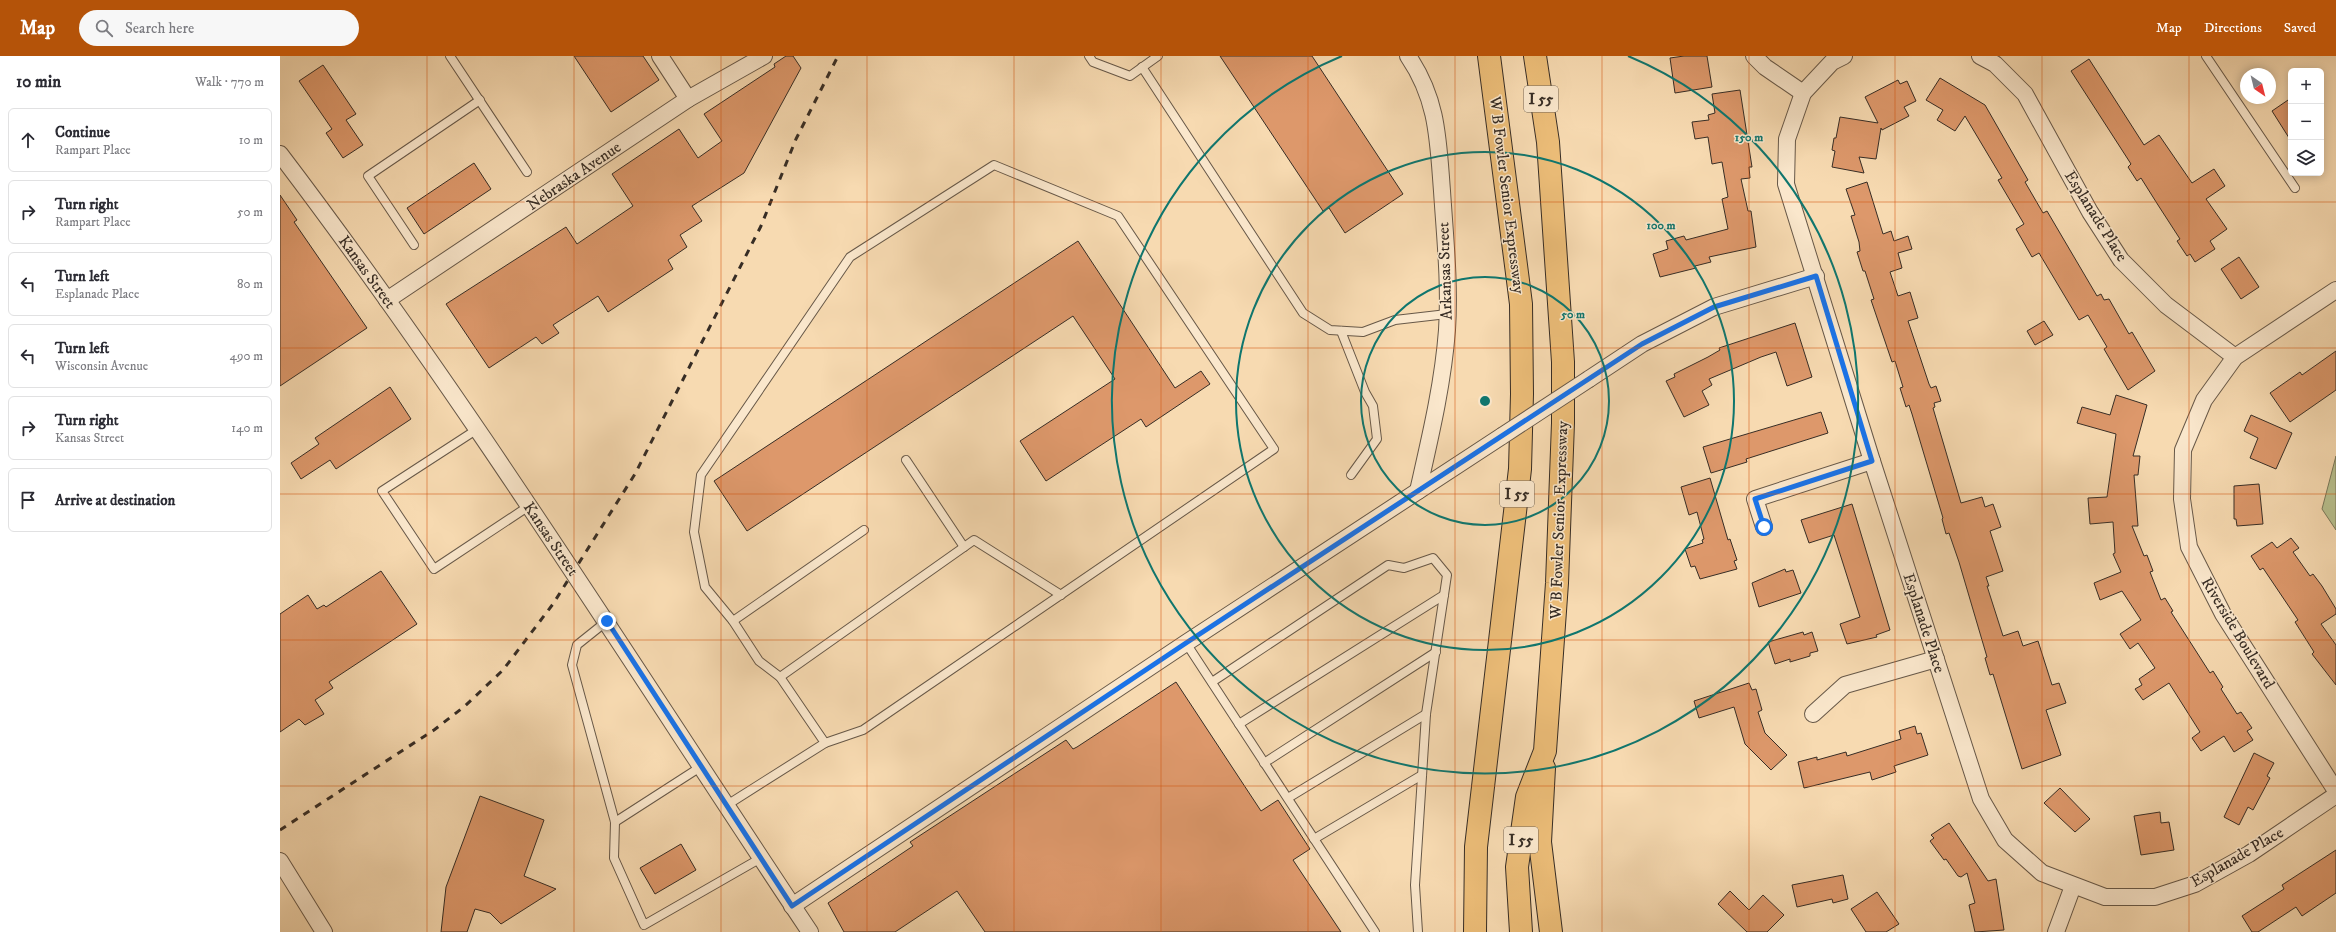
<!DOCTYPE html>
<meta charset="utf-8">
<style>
body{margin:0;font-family:"IM FELL DW Pica",serif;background:#f7f7f7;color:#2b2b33}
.controls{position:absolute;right:12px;top:12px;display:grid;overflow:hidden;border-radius:6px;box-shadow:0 2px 10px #0003}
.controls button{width:36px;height:36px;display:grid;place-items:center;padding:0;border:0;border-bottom:1px solid #e1e1e2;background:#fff;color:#2b2b33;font:20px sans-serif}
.compass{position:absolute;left:1960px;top:12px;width:36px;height:36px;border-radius:50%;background:#fff;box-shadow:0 2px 10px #0003;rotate:145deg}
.stop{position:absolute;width:12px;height:12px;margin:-9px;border:3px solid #1a73e8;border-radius:50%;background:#fff}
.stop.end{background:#1a73e8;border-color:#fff;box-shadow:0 1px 4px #0008}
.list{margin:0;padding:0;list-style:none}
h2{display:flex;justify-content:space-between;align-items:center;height:52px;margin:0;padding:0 16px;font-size:17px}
h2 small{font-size:13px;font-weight:400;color:#7c7c81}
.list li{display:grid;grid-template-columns:26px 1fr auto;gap:12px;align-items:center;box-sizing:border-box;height:64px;margin:0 8px 8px;padding:0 8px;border:1px solid #e1e1e2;border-radius:6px}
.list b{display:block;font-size:15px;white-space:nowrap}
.list p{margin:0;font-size:13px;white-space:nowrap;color:#7c7c81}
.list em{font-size:13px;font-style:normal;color:#7c7c81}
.icon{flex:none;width:22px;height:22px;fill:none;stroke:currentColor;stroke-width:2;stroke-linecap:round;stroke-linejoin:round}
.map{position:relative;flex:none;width:2056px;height:876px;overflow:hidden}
header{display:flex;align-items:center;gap:24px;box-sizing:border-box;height:56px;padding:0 20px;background:#b45309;color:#fff}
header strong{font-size:19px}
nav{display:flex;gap:22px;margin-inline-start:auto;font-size:14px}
.search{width:280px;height:36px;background:#f7f7f7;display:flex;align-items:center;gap:10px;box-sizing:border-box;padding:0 14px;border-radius:22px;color:#7c7c81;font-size:15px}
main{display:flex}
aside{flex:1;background:#fff}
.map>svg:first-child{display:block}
.green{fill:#b8c18f;stroke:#78775a}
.building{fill:#dd986b;stroke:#372d25}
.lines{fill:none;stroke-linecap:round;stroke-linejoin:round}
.service-casing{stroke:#675848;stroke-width:10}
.minor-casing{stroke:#675848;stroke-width:18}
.motorway-casing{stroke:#372d25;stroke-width:24}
.service{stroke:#fae7cc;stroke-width:8}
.minor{stroke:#fae7cc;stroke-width:16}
.motorway{stroke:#ecbd78;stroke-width:22}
.rail{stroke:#372d25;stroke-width:3;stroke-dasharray:7 7;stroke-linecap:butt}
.minor-bridge-casing{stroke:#675848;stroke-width:18;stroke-linecap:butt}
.minor-bridge{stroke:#fae7cc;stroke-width:16}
.route{stroke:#1a73e8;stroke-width:5}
.grid{fill:none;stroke:#d6550e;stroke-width:1;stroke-opacity:0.55}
.ring{fill:none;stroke:#0f766e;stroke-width:2}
.labels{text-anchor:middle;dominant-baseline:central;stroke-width:3;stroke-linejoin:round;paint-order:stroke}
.shield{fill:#fae7cc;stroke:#726557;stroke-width:1}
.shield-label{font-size:15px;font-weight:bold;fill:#372d25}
.street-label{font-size:16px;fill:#372d25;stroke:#fae7cc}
.centre{fill:#0f766e;stroke:#fae7cc;stroke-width:2}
.ring-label{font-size:12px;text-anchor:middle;font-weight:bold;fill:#0f766e;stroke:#fae7cc;stroke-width:3;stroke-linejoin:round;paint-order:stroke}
</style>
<header>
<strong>Map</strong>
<div class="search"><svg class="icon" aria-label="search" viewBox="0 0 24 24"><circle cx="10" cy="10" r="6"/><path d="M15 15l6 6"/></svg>Search here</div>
<nav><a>Map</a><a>Directions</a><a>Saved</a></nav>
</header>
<main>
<aside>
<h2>10 min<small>Walk · 770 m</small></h2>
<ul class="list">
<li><svg class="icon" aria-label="ahead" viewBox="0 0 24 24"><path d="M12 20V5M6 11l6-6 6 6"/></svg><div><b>Continue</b><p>Rampart Place</p></div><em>10 m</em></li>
<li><svg class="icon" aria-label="right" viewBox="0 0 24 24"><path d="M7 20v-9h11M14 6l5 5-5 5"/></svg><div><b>Turn right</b><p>Rampart Place</p></div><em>50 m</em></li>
<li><svg class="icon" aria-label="left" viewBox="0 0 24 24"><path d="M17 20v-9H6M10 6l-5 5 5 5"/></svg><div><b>Turn left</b><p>Esplanade Place</p></div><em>80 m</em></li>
<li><svg class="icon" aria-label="left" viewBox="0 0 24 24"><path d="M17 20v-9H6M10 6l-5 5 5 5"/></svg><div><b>Turn left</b><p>Wisconsin Avenue</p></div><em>490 m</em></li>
<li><svg class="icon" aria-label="right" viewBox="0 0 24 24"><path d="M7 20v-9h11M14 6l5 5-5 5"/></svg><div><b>Turn right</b><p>Kansas Street</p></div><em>140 m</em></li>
<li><svg class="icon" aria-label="arrive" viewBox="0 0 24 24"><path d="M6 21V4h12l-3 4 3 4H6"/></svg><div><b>Arrive at destination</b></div></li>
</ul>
</aside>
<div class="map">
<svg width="2056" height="876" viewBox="0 0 2056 876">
<rect width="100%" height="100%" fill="#f7dab1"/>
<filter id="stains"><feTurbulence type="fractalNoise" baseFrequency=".005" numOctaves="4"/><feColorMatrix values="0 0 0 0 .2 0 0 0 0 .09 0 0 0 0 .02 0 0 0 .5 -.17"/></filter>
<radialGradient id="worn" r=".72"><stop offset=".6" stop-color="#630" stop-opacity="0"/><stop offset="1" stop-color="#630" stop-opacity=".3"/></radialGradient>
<!-- green -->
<polygon class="green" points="2056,400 2056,474 2042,453"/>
<!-- building -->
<g class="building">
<polygon points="294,0 363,0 379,24 331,56"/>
<polygon points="506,0 513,0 521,12 464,117 412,150 422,165 400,179 407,191 388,204 393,213 328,256 318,240 273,269 279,277 262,288 256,281 209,312 166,248 286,171 297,188 353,150 332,118 399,73 418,102 442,85 424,58 495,11 494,8"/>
<polygon points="940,0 1032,0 1123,138 1065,177 1049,152 1043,155"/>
<polygon points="1404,0 1427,0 1432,31 1395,37 1390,2"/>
<polygon points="1809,3 1864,89 1879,79 1912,127 1934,113 1945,130 1926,143 1947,173 1930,185 1935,193 1915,206 1910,198 1907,200 1897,185 1900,183 1878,149 1861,122 1857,125 1848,111 1851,108 1791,15"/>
<polygon points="43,9 76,58 66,64 83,89 63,102 46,77 52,73 19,25"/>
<polygon points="1660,22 1705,49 1748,124 1745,126 1763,157 1767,155 1817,240 1821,238 1824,244 1829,243 1849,278 1852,276 1875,315 1848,334 1824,293 1827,291 1808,259 1799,264 1759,197 1752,201 1736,173 1744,168 1718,124 1722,122 1685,60 1675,75 1657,64 1663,54 1646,44"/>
<polygon points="1618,24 1620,28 1627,25 1636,45 1624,51 1629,60 1602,74 1601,72 1596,103 1579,101 1584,117 1552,111 1555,95 1552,94 1554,82 1556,82 1560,61 1598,67 1585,41"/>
<polygon points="1460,34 1472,111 1469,111 1470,122 1461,123 1468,155 1471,155 1476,191 1429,201 1431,206 1415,210 1416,212 1380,221 1373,198 1388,193 1386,185 1404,180 1406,184 1448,173 1442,143 1448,141 1442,106 1432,108 1428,81 1415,83 1412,66 1429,64 1428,59 1435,57 1432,38"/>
<polygon points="2011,42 2011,85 1992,55"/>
<polygon points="194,107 211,133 144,178 127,152"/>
<polygon points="1587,126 1603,178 1611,175 1614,185 1628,180 1632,193 1618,197 1622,212 1610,216 1618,240 1630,236 1638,262 1628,265 1649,328 1651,332 1656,330 1661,345 1654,347 1655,351 1653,352 1681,447 1702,441 1705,451 1713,448 1721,471 1710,475 1723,515 1706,521 1709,530 1707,530 1723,580 1738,575 1743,590 1758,585 1772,629 1779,627 1786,647 1766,654 1781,699 1742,713 1713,618 1710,619 1705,602 1707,601 1679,506 1669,477 1666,478 1662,463 1663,462 1632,358 1629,349 1626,351 1620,332 1623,331 1615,305 1612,306 1591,244 1594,243 1585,215 1583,215 1577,196 1580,195 1579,186 1571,160 1575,159 1566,133"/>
<polygon points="0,139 17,164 14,166 87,272 0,330"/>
<polygon points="798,185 895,332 921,315 930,328 866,371 861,363 766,425 740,385 835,323 793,260 467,475 434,425"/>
<polygon points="1959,201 1979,231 1961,243 1941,213"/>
<polygon points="1764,265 1773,279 1755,289 1747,275"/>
<polygon points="1515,267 1532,321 1507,330 1496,296 1481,301 1429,323 1432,329 1422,335 1429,349 1404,361 1386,325 1395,321 1394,318 1428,301 1440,294 1439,292"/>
<polygon points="2056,295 2056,334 2010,366 1990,337 2020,316 2022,319"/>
<polygon points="110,331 131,363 56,413 50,404 21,423 11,407 39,388 35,382"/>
<polygon points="1836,339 1867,349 1853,400 1860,400 1858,419 1854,419 1858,470 1852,470 1864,500 1867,499 1873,515 1870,516 1881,544 1885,542 1893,555 1891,556 1930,617 1933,615 1943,631 1941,633 1957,658 1961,656 1972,672 1967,675 1973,684 1954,696 1944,680 1921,695 1912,682 1920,676 1889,627 1863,644 1855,633 1862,629 1859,623 1875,612 1858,587 1850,593 1840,578 1861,564 1842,535 1820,544 1814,527 1841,516 1833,498 1835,497 1833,466 1810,468 1808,442 1827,441 1836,378 1797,367 1802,351 1830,359"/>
<polygon points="1541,356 1548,377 1466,403 1467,406 1431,417 1423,391"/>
<polygon points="1971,359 2012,377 1996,413 1970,402 1978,382 1964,375"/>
<polygon points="1430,422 1448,484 1450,483 1457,504 1454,505 1457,513 1420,523 1415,510 1411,511 1405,493 1423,487 1422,484 1424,483 1417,456 1409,459 1401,431"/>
<polygon points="1979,428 1983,468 1957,470 1956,463 1954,463 1954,430"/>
<polygon points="1572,448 1610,574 1596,579 1597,581 1567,588 1560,568 1580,561 1554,479 1529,487 1521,464"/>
<polygon points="2011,482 2019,492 2013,496 2030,520 2033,518 2042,530 2056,553 2056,558 2041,568 2056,589 2056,629 2032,598 2034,596 2015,566 2018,564 1983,512 1980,514 1971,500 1992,486 1997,492"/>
<polygon points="1505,513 1506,516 1513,514 1521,537 1479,551 1472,527"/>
<polygon points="101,515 137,568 49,626 53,632 35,644 44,658 25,669 19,663 0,676 0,558 28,539 37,553 44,549 46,551"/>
<polygon points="1523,576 1524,579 1532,576 1538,595 1530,597 1530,600 1510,606 1510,603 1495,608 1488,586"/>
<polygon points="896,626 981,755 998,744 1030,793 1013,804 1061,876 705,876 677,835 615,876 564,876 548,847 633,790 630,786 786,684 793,693 797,691"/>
<polygon points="1469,627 1472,634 1476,633 1482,654 1478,656 1485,677 1507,699 1491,714 1465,688 1454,651 1419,662 1414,645"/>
<polygon points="1635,670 1637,678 1641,677 1648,699 1614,710 1616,716 1592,724 1590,716 1524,732 1518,706 1537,701 1537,704 1566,696 1567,700 1621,683 1619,675"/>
<polygon points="1974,697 1994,707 1987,720 1990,722 1973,754 1968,751 1959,769 1944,761"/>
<polygon points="1780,732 1810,763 1795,776 1764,747"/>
<polygon points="200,740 264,764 244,820 276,833 221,868 210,857 195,853 187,876 161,876 166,831"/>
<polygon points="1880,756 1881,767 1889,766 1894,794 1861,799 1854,760"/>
<polygon points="1669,767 1708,825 1716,823 1724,874 1695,876 1689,849 1695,847 1687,817 1681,821 1678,820 1666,803 1664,804 1650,785 1654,782 1651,779"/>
<polygon points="401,788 416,814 375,838 360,812"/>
<polygon points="2056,794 2056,837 2022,860 2016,851 1978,876 1972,876 1962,860 2004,833 2002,829"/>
<polygon points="1563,819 1568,843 1553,847 1552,843 1517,851 1512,829"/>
<polygon points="1450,835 1469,854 1483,839 1504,859 1487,876 1467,876 1438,848"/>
<polygon points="1597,836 1619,868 1606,876 1586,876 1571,853"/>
</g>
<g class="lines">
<defs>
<g id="service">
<polyline points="170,0 247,116"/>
<polyline points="809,0 813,6 850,20 878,0"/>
<polyline points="1926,0 2015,132"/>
<polyline points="862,11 1023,257 1050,274 1083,276 1115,264 1167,258"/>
<polyline points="134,189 88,120 200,44"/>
<polyline points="1061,275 1085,336 1093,350 1097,383 1071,419"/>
<polyline points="196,374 102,435 154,513 249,450"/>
<polyline points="626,404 684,491"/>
<polyline points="327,565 297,589 292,609 335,766 334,802 364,869 481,802"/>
<polyline points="453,565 584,474"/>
<polyline points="906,587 1095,876"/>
<polyline points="500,621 479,605 453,565 425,531 414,476 421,419 570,201 714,109 838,160 994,393 583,674 545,687"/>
<polyline points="932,626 1108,509 1124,512 1153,502 1167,519 1146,658 1135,829 1138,876"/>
<polyline points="959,668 1164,539"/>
<polyline points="984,707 1156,596"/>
<polyline points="1008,742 1146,658"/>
<polyline points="447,749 545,687 500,621 694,484 781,539"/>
<polyline points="335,766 422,710"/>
<polyline points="1034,783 1142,719"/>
</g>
<g id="minor">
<polyline points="380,0 408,43"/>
<path d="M 1128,0 C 1158,44 1158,84 1162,135 C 1165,181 1170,228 1167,274 C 1163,328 1150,382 1138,435"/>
<polyline points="1474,0 1485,11 1523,37"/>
<polyline points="1564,0 1552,6 1523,37 1507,83 1506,128 1592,405 1701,743 1725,784 1762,817 1825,841 1875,841 1915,828 1969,798 2056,739"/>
<polyline points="1700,0 1715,8 1745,38 1810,156 1841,204 1886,249 1955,301"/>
<path d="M 0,98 C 190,348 356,615 530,876"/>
<polyline points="2056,234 1955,301 1924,344 1903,394 1902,443 1909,491 1943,558 2056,735"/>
<polyline points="107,244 408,43 484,0"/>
<polyline points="1309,323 1362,288 1434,251 1536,220"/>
<polyline points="1484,471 1475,443 1592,405"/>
<polyline points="1533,658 1565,629 1656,603"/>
<polyline points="0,805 44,876"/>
<polyline points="512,850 906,587 1222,380"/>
<polyline points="1776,876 1793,830"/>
</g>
<g id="motorway">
<polyline points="1264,712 1260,786 1271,876"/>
<polyline points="1195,876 1196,791 1240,413 1242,338 1241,248 1209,0"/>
<polyline points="1241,876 1237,811 1247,741 1265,695 1277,527 1283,367 1283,306 1268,86 1255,0"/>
</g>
</defs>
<!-- service casing -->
<use href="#service" class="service-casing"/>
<!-- minor casing -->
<use href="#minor" class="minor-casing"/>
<!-- motorway casing -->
<use href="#motorway" class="motorway-casing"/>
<!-- service -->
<use href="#service" class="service"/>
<!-- minor -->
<use href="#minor" class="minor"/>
<!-- motorway -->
<use href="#motorway" class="motorway"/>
<!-- rail -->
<polyline class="rail" points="0,774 154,674 185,650 223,614 273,548 355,418 481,170 516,83 558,0"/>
<defs>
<polyline id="minor-bridge" points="1222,380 1309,323"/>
</defs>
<!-- minor-bridge casing -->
<use href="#minor-bridge" class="minor-bridge-casing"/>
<!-- minor-bridge -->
<use href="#minor-bridge" class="minor-bridge"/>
</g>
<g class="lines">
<!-- route -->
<polyline class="route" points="327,565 512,850 906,587 1362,288 1434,251 1536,220 1592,405 1475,443 1484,471"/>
</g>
<!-- grid -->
<path class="grid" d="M 147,0 L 147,876M 294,0 L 294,876M 441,0 L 441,876M 587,0 L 587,876M 734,0 L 734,876M 881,0 L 881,876M 1028,0 L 1028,876M 1175,0 L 1175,876M 1322,0 L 1322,876M 1469,0 L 1469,876M 1615,0 L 1615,876M 1762,0 L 1762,876M 1909,0 L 1909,876M 0,146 L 2056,146M 0,292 L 2056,292M 0,438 L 2056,438M 0,584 L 2056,584M 0,730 L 2056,730"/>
<!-- distance rings -->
<g class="ring">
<circle cx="1205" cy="345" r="124"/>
<circle cx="1205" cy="345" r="249"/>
<path d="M1348 0A373 373 0 1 1 1062 0"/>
</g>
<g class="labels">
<!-- shield labels -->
<g class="shield">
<rect x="1244" y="30" width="34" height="26" rx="3"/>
<rect x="1220" y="425" width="34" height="26" rx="3"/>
<rect x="1224" y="771" width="34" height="26" rx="3"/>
</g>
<g class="shield-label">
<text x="1261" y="43">I 55</text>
<text x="1237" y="438">I 55</text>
<text x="1241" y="784">I 55</text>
</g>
<!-- street labels -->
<g class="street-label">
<text transform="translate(294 120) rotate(-34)">Nebraska Avenue</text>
<text transform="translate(1227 139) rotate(83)">W B Fowler Senior Expressway</text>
<text transform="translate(1816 160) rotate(58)">Esplanade Place</text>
<text transform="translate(1165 215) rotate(-92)">Arkansas Street</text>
<text transform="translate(87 216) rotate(54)">Kansas Street</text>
<text transform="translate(1279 464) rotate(-88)">W B Fowler Senior Expressway</text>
<text transform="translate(271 483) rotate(56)">Kansas Street</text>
<text transform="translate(1644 567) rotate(72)">Esplanade Place</text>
<text transform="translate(1958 577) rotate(59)">Riverside Boulevard</text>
<text transform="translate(1957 801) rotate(-30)">Esplanade Place</text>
</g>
</g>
<circle cx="1205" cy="345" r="6" class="centre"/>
<g class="ring-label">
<text x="1469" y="85">150 m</text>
<text x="1381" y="173">100 m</text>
<text x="1293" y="262">50 m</text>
</g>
<rect width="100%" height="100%" filter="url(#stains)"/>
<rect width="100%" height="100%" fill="url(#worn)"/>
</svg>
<div class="controls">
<button>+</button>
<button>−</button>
<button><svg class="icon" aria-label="layers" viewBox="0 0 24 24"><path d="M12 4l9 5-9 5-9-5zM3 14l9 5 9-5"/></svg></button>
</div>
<svg class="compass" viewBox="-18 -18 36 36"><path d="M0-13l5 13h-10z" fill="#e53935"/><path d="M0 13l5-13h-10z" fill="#7c7c81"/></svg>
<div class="stop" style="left:1484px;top:471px"></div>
<div class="stop end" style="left:327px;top:565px"></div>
</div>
</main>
